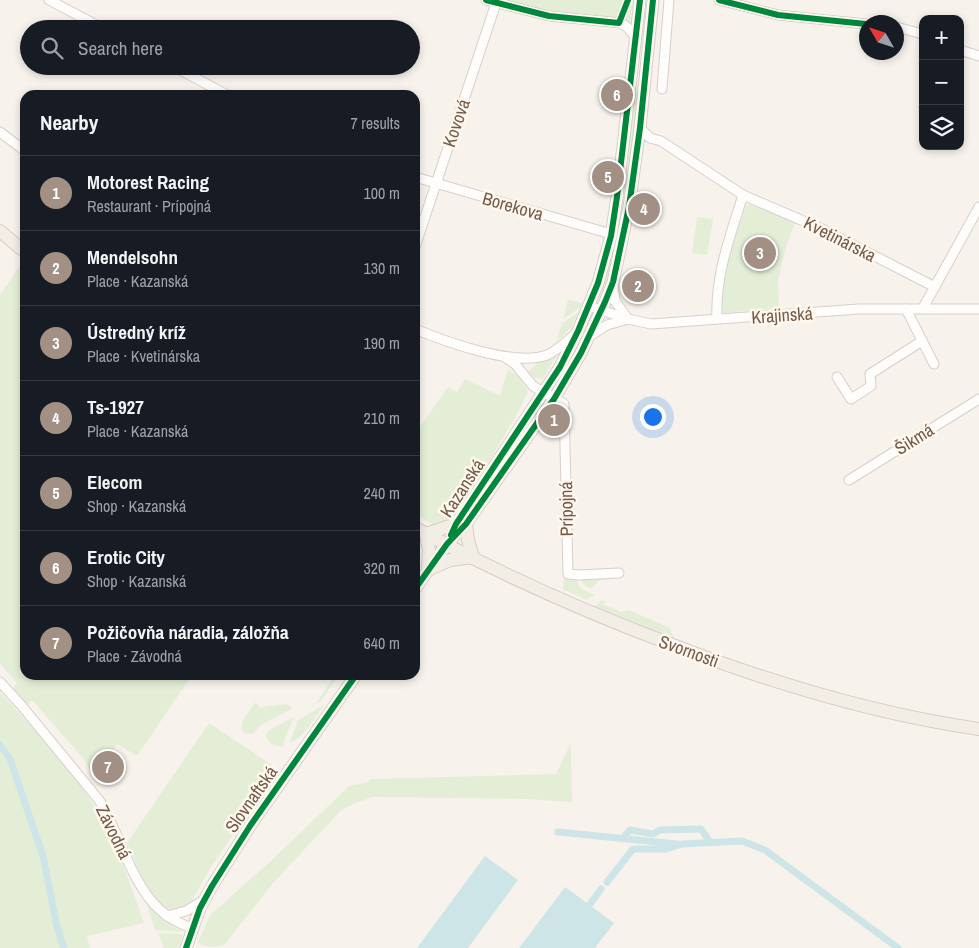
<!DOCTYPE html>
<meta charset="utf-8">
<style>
body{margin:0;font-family:"Archivo Narrow",sans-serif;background:#20242c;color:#f1f3f6}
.controls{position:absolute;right:15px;top:15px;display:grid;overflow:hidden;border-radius:10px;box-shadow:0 2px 8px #0003}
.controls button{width:45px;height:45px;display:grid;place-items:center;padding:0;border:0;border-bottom:1px solid #363941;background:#171b24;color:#f1f3f6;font:25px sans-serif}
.compass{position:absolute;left:859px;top:15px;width:45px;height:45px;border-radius:50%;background:#171b24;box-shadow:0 2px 8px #0003;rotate:309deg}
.you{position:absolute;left:652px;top:416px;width:18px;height:18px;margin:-12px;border:4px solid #fff;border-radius:50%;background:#1a73e8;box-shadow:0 0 0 8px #1a73e833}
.badge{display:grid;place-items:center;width:32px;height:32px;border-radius:50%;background:#a29084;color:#fff;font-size:16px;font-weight:700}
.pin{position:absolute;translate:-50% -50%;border:2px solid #fff;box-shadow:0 1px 5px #0006}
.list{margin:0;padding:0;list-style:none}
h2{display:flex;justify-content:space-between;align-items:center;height:65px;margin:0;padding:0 20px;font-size:21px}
h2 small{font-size:16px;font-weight:400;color:#9ea1a6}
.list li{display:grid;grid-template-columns:32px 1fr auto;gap:15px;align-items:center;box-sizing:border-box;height:75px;padding:0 20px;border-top:1px solid #363941}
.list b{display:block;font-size:19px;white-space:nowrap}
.list p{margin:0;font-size:16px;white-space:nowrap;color:#9ea1a6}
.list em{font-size:16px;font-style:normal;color:#9ea1a6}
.icon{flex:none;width:28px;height:28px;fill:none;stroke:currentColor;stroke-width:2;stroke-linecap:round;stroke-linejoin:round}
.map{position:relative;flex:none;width:979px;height:948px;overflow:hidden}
.search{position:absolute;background:#171b24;box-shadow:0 2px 8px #0003;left:20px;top:20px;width:400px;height:55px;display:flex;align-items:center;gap:12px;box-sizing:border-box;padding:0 18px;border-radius:28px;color:#9ea1a6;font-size:19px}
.panel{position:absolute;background:#171b24;box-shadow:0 2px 8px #0003;left:20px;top:90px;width:400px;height:590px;border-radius:15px}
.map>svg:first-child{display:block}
.green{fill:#e4eed7}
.water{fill:#cee5e8}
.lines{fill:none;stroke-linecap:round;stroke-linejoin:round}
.canal{stroke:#cee5e8;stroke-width:7}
.minor-casing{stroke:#d6d0ca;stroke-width:11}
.secondary-casing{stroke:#d7cfc8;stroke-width:13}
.primary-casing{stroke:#d5cdc6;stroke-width:14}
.minor{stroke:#fefdfc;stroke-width:9}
.secondary{stroke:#fefdfc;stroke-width:11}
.primary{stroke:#f2eee6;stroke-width:12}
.cycleway-casing{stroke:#fff8ed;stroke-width:9}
.cycleway{stroke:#00873e;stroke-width:6}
.labels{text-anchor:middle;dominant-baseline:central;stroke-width:5;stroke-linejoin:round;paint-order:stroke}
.street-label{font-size:18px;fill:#755b4c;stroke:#fff8ed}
</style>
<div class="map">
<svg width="979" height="948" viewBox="0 0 979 948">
<rect width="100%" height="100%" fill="#f7f3ec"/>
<!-- green -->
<g class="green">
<polygon points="502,0 633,0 630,24 625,21 560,15"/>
<polygon points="644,6 637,79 636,113 624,205 606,286 600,300 607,275"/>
<polygon points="749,204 795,223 786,247 778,281 779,308 724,313 721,310 723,273 746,206"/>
<polygon points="697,217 713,219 707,255 692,253"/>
<polygon points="22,263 25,265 25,468 21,474 25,477 25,675 192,675 137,756 117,744 95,777 82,757 32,700 28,705 13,689 17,683 0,664 0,295"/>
<polygon points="568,300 583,303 581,307 563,319"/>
<polygon points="579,312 571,328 556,342 562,323"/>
<path d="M 556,354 L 557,355 L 543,379 L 535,378 L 528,373 C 533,364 546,359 556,354 Z"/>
<path d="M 508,370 C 517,373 524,383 528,392 L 520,409 L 481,475 L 447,520 L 437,525 L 432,524 L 415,514 L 415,434 L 448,387 L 457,392 L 465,379 L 492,392 L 500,395 Z"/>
<polygon points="415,538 424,546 419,547 420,553 415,567"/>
<polygon points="613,575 607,580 606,579 603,581 601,579 590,589 582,583 583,578"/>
<polygon points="575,578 581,589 595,595 586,600 563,589 564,579"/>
<polygon points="602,600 606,602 602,604 622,612 629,610 670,628 674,639 594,607"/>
<polygon points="335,675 339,675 321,701 311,707 317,702"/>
<path d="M 0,692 C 33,729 68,765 95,807 C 118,843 130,884 144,923 L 87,936 L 90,948 L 0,948 Z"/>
<polygon points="258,698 255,703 261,707 261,709 262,707 286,704 289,705 292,709 261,725 253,734 244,733 241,730 243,720"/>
<path d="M 324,705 C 315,718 303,739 289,743 L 298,720 Z"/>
<path d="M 294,717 L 284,740 L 284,746 C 276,747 267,744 266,735 L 269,730 Z"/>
<path d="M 209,723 L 272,765 L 273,771 L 271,780 L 211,867 L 193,899 L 187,905 L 170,910 C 149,901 136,863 127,843 Z"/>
<path d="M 571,743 L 572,802 L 524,799 L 373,797 L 353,804 L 341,810 L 334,818 L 274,882 L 224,945 C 217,948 203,948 198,942 L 210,915 L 272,860 L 349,786 L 368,782 L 370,779 L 556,774 Z"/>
<path d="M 145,899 C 155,914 167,924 183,932 L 155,930 Z"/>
<polygon points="158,933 183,934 178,948 164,948"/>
</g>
<!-- water -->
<g class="water">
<polygon points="485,856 518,880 468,948 417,948"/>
<polygon points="565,887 614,923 595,948 519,948"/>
</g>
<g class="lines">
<!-- canal -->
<g class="canal">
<polyline points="0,745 10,759 43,856 57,927 64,948"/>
<polyline points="558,832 677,844"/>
<polyline points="623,838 630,830 653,834 660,830 701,829 710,842"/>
<polyline points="607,882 633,849 666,849 682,844 742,841 765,850 898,948"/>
<polyline points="585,911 601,889"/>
</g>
<defs>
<g id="minor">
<polyline points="49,0 104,29"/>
<polyline points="486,0 549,16 621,23 628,28 635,37"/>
<polyline points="719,0 778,15 866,24"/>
<polyline points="896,27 923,34"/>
<polyline points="960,50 979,56"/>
<polyline points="173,66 227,95"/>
<polyline points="662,89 669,0"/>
<polyline points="640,128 650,138 661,141 743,195 822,229 935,287"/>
<polyline points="0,132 25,151"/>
<polyline points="415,177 611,234"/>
<polyline points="415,247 497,0"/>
<polyline points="613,284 615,301 628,319"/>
<polyline points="589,306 628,319 651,324 859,309 979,309"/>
<polyline points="923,308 979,207"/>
<polyline points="906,309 934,364"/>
<path d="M 717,319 C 715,275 730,237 743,195"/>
<path d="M 415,329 C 446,342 515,367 547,355 C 558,350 566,342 575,334"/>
<polyline points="590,336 607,325 625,320"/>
<polyline points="506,358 515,364 533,386 564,404 568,574 579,575 619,573"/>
<polyline points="837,377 851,399 871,386 870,374 922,341"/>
<polyline points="849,480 979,399"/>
<path d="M 0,682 L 21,705 L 99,800 C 120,833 130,882 159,909 C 168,918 181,924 193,929"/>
<polyline points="167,916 186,911 204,900"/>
</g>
<g id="secondary">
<polyline points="452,531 456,524 560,367 578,331 598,283 611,236 617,197 640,0"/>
<polyline points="415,589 447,544 466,524 554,399 581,353 605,302 613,282 629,207 640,128 653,0"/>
<polyline points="186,948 200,908 212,886 250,826 356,675"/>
</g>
<g id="primary">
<polyline points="0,231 25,252"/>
<polyline points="466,524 468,540 473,557"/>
<path d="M 415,528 C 498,573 585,612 673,645 C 772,683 874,714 979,729"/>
<polyline points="426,534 429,550 428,570 450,560 473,557"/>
<polyline points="426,534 456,524"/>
</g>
</defs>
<!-- minor casing -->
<use href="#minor" class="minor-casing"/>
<!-- secondary casing -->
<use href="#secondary" class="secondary-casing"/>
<!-- primary casing -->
<use href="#primary" class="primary-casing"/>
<!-- minor -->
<use href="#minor" class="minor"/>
<!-- secondary -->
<use href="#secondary" class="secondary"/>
<!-- primary -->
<use href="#primary" class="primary"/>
<defs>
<g id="cycleway">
<polyline points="486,0 549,16 619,23 628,0"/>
<polyline points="719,0 778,15 866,24"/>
<polyline points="451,535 456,524 560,367 578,331 598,283 611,236 617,197 640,0"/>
<polyline points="415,589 447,544 466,524 554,399 581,353 605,302 613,282 629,207 640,128 653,0"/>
<polyline points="186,948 200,908 212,886 250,826 356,675"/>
</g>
</defs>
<!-- cycleway casing -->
<use href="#cycleway" class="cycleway-casing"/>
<!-- cycleway -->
<use href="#cycleway" class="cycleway"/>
</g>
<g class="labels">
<!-- street labels -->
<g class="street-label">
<text transform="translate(456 123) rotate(-71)">Kovová</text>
<text transform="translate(513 206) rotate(16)">Borekova</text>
<text transform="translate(840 239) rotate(27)">Kvetinárska</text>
<text transform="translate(782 315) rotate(-4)">Krajinská</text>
<text transform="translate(914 439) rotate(-32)">Šikmá</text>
<text transform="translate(462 488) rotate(-57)">Kazanská</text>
<text transform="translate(566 509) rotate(-91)">Prípojná</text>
<text transform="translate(689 651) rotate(20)">Svornosti</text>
<text transform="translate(251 799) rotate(-55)">Slovnaftská</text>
<text transform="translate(114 832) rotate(64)">Závodná</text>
</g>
</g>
</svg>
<div class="controls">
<button>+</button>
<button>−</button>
<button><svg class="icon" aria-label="layers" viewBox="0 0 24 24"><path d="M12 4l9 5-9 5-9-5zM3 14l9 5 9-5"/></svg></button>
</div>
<svg class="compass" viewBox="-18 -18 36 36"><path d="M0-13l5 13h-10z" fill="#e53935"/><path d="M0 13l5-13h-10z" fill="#9ea1a6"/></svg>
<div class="you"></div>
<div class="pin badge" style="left:554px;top:420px">1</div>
<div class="pin badge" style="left:638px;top:286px">2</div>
<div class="pin badge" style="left:760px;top:253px">3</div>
<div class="pin badge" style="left:644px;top:209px">4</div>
<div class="pin badge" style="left:608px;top:177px">5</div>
<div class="pin badge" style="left:617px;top:95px">6</div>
<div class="pin badge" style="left:108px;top:767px">7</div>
<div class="search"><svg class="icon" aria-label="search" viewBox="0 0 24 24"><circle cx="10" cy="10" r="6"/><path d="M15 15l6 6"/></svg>Search here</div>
<section class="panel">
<h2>Nearby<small>7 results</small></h2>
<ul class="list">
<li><span class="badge">1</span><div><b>Motorest Racing</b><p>Restaurant · Prípojná</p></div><em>100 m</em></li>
<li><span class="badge">2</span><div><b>Mendelsohn</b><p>Place · Kazanská</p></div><em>130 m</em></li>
<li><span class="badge">3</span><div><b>Ústredný kríž</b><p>Place · Kvetinárska</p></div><em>190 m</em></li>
<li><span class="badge">4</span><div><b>Ts-1927</b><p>Place · Kazanská</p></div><em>210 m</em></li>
<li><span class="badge">5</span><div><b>Elecom</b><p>Shop · Kazanská</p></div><em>240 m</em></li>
<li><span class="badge">6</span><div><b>Erotic City</b><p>Shop · Kazanská</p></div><em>320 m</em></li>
<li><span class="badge">7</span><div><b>Požičovňa náradia, záložňa</b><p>Place · Závodná</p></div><em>640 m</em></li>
</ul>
</section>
</div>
